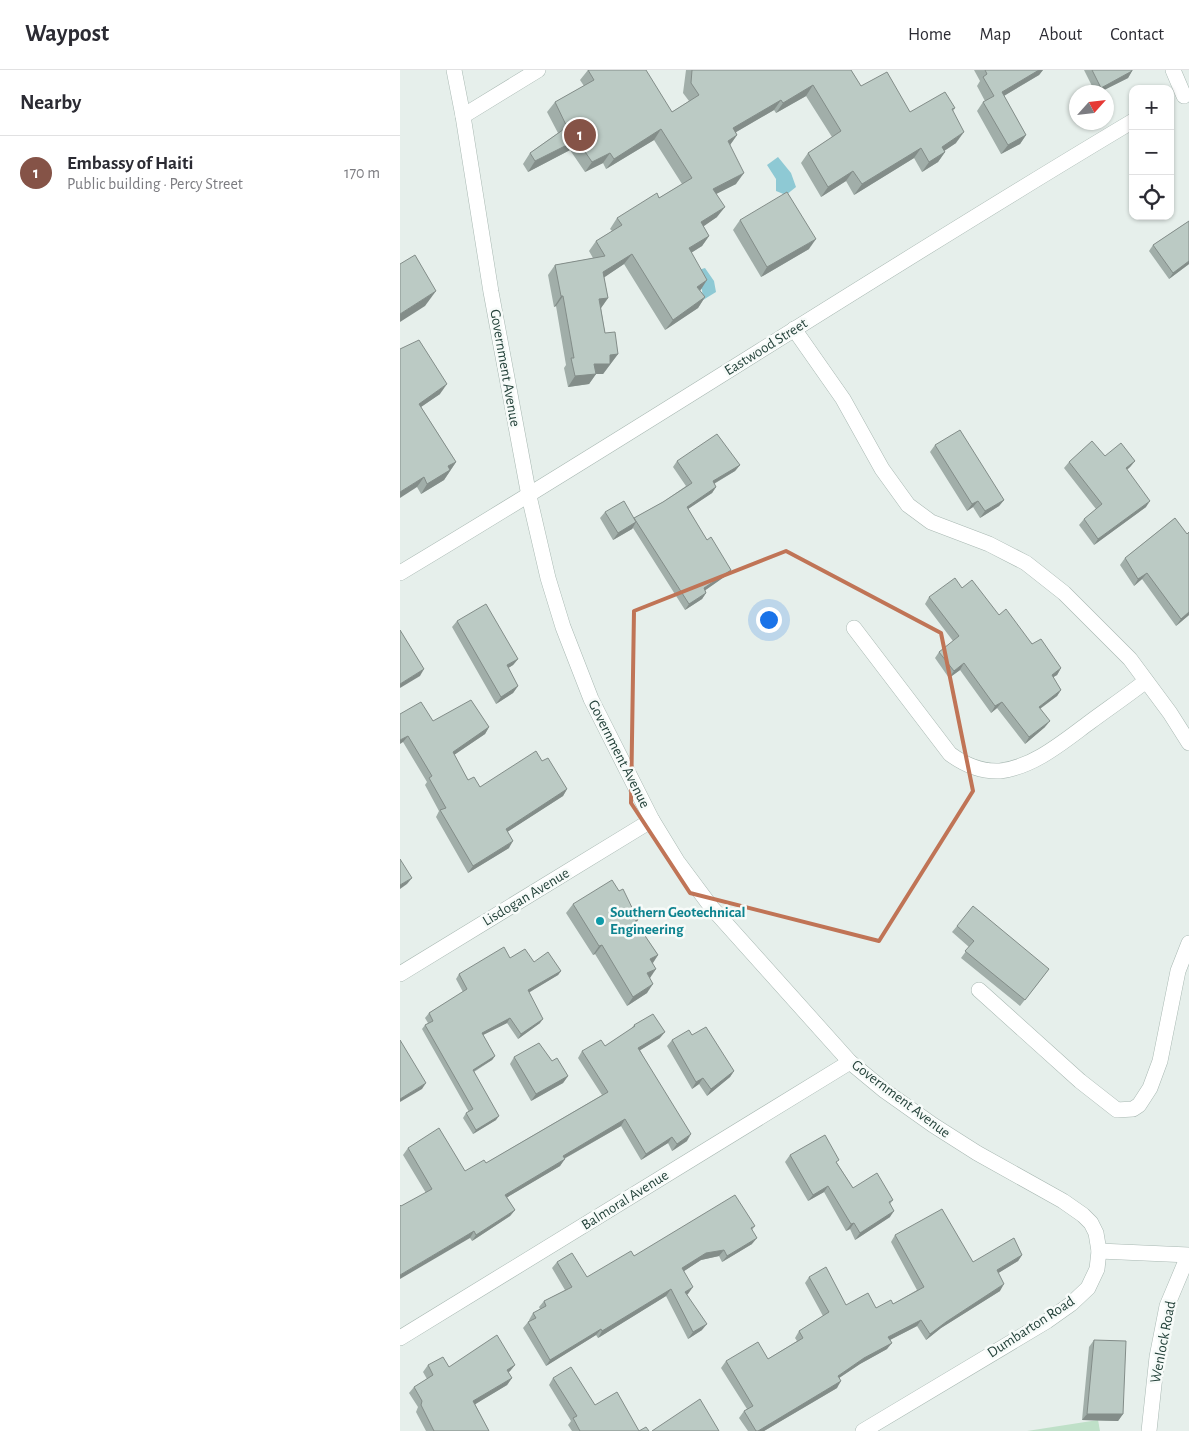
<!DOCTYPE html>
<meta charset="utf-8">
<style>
body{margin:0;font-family:"Alegreya Sans",sans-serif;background:#f2f2f3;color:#2b2b33}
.controls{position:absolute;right:15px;top:15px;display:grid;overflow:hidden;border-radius:10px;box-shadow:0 1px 4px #0004}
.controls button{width:45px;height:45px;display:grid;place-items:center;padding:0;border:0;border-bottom:1px solid #e1e1e2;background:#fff;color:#2b2b33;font:25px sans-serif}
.compass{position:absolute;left:669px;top:15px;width:45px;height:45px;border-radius:50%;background:#fff;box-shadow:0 1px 4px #0004;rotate:63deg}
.you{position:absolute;left:368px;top:549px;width:18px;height:18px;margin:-12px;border:4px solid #fff;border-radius:50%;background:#1a73e8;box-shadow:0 0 0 8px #1a73e833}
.badge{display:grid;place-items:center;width:32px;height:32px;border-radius:50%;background:#855347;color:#fff;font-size:16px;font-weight:700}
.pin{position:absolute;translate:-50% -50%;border:2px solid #fff;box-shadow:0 1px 5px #0006}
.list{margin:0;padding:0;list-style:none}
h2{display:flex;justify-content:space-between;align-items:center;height:65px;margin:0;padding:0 20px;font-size:21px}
h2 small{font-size:16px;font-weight:400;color:#7c7c81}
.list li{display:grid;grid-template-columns:32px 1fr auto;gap:15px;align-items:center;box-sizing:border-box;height:75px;padding:0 20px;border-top:1px solid #e1e1e2}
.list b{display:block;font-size:19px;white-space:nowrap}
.list p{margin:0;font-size:16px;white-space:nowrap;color:#7c7c81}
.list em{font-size:16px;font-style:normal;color:#7c7c81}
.icon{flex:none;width:28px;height:28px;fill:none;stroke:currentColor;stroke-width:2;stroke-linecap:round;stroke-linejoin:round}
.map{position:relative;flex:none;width:789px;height:1361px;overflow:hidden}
header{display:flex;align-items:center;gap:30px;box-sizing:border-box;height:70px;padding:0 25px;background:#fff;border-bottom:1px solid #e1e1e2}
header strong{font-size:24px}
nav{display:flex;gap:28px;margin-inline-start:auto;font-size:18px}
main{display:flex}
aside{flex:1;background:#fff}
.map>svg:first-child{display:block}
.green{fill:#bfe0c8}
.water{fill:#8ec9d4}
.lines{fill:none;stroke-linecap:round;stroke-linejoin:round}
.minor-casing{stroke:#a8b8b2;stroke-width:16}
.minor{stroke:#fff;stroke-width:15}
.wall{fill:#a1aea9}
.shaded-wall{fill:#838d89}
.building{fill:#bbcac4;stroke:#838d89}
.marked{fill:none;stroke:#c07456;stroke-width:4;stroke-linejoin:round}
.culture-dot{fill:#0f9aa8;stroke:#f7fbf9;stroke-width:2}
.labels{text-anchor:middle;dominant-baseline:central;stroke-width:5;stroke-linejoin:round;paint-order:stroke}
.street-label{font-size:15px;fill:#24423a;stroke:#f7fbf9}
.culture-label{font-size:15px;font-weight:bold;fill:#0d838f;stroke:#f7fbf9;text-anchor:start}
</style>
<header>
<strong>Waypost</strong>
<nav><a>Home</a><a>Map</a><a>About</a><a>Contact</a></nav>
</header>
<main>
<aside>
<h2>Nearby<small></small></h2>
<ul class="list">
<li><span class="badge">1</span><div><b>Embassy of Haiti</b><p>Public building · Percy Street</p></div><em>170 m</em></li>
</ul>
</aside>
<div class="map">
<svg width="789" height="1361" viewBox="0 0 789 1361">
<rect width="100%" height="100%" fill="#e6efeb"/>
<!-- green -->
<polygon class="green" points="698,1350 700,1361 627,1361"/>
<!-- water -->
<g class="water">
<polygon points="378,87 391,103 396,117 386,125 376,121 376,109 367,95"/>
<polygon points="305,198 314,211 316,222 303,230 302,220 292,202"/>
</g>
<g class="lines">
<defs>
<g id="minor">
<polyline points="54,0 63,46 91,222 129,426 148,508 163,557 191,629 252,750 277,791 312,838 450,992 485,1021 533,1055 577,1083 663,1131 683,1145 691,1153 696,1163 699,1181 697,1199 688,1218 671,1234 647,1251 463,1361"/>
<polyline points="773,0 784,26"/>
<polyline points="63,46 138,0"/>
<polyline points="394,259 443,329 482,399 508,435 531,452 589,474 626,493 664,523 730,589 770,643 789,673"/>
<path d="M 0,503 C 246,356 486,198 733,51"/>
<path d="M 454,558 L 550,684 C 565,695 582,702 600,701 C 634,697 664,671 690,652 C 709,638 728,625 746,611"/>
<polyline points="0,904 252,750"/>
<polyline points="579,920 680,1011 717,1040 733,1039 739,1035 750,1018 760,991 778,901 789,873"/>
<polyline points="699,1181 789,1185"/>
<polyline points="0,1268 450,992"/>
<polyline points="749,1361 757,1287 767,1236 788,1186"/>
</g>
</defs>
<!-- minor casing -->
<use href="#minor" class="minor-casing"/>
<!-- minor -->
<use href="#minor" class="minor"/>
</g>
<!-- wall -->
<g class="wall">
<polygon points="188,0 272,42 289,31 283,23 286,0 451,0 461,16 510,42 555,38 553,41 556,73 544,81 545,82 538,92 522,102 514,88 454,125 446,111 421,127 401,93 408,83 432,67 406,26 376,43 374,40 336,62 337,65 330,75 336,114 316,124 317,147 303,156 309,166 302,176 291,183 300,221 305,227 298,238 265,260 224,194 204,207 208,228 201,238 205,263 218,284 203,304 196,304 189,314 168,317 164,298 166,295 156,236 154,237 148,205 155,195 193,188 189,181 196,171 212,161 210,159 217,148 259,128 282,114 254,70 206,99 203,93 185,102 170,80 128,102 123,94 130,83 158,63 147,42 155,32 184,16 180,10"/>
<polygon points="574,0 643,0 639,5 604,26 626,65 620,74 601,84 577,41 583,32 585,31 577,16 580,11"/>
<polygon points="684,0 732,0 732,1 728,8 700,22 695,22"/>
<polygon points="340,150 409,179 361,207 333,160"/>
<polygon points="789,151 789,194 769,209 749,181 753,175"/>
<polygon points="0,279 40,324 21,337 56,392 44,410 21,424 17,417"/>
<polygon points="535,375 604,430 599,436 580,448 573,437 567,441 530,382"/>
<polygon points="705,386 735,391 730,397 727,400 746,437 694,475 679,455 684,449 696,439 664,398 669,392"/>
<polygon points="277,391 340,395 335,401 314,414 316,417 312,423 288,439 307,470 331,500 327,505 305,520 306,523 302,529 285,540 233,458 232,459 213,470 200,448 205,442 234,448 263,432 286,416 273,397"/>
<polygon points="775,448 789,545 776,556 742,509 734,516 720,495 725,488"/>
<polygon points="562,518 599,545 661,598 657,605 653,607 661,620 657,626 640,639 645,657 625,674 597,638 591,643 560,600 549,608 535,588 539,582 553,571 525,534 529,527"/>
<polygon points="57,551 118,589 113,595 108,598 118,616 113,623 96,634 52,557"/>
<polygon points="0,644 33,651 89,657 85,664 54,685 68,710 80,717 142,691 167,719 163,726 107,762 109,778 68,803 36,747 39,741 25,715 27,712 3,672"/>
<polygon points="219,821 238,850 236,853 258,885 253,893 247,923 227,936 195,884 193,885 166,843 173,834"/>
<polygon points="557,856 649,899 620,936 561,888 569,877 552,862"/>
<polygon points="110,888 134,892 161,901 158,905 129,922 140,953 118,969 107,953 83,965 95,986 92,990 74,1002 96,1050 73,1064 63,1048 66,1043 69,1042 22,959 25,955 28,953 25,948 29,943 63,922 56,909 59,904"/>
<polygon points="234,955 260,968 240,980 287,1071 272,1081 268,1073 241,1090 221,1056 164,1089 160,1096 107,1127 115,1140 110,1146 72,1171 70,1168 1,1136 26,1123 3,1085 8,1078 65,1101 86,1093 202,1025 178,988 182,981 205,976 231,959"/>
<polygon points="292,965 334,1001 330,1007 307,1026 299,1014 292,1019 267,976 272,970"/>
<polygon points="114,987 152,991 168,1006 163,1013 131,1031 110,994"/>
<polygon points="390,1085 437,1093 453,1118 493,1130 490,1134 490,1147 455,1170 450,1159 446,1161 424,1122 408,1131 385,1092"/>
<polygon points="355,1156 352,1160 352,1174 322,1192 319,1186 301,1190 284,1201 288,1224 287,1224 302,1260 288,1269 266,1226 198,1268 196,1265 146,1296 123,1258 128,1252 129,1251 129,1250 133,1243 140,1239 139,1237 144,1231 165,1220 152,1198 157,1192 187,1207 234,1186"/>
<polygon points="495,1165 573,1192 622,1185 618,1191 598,1203 600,1221 541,1258 526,1270 517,1256 490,1270 487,1279 460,1294 439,1308 437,1318 364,1361 348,1361 339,1348 344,1341 347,1339 321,1298 326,1291 368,1289 397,1271 395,1268 399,1261 423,1246 405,1213 409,1207 446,1235 476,1238 493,1234 517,1220 491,1172"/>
<polygon points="694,1270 723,1344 718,1351 682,1350 689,1277"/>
<polygon points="28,1295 49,1297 115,1295 110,1301 108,1303 112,1308 107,1315 75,1334 89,1361 26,1361 16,1342 18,1337 9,1323 14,1317 27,1309 23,1302"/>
<polygon points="153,1308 195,1335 239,1361 249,1361 172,1361 168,1355 171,1351 149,1315"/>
</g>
<!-- shaded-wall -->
<g class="shaded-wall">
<polygon points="639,0 643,0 639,5 595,31 602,22"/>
<polygon points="732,1 728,8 700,22 698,22 701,18"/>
<polygon points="413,15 406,26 376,43 383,33"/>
<polygon points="381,30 374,40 326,68 333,58"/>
<polygon points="261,59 254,70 206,99 214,89"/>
<polygon points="564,62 556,73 535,87 542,77"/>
<polygon points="337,65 330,75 328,71"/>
<polygon points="626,65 620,74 601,84 608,75"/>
<polygon points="177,70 170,80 128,102 135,91"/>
<polygon points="521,78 514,88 454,125 462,114"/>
<polygon points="545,82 538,92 522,102 529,92"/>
<polygon points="210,83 203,93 185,102 192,92"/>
<polygon points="453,101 446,111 421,127 428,117"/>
<polygon points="344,103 336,114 306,129 313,119"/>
<polygon points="325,137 317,147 294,163 301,152"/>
<polygon points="309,166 302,176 281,189 289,178"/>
<polygon points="416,169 409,179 361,207 367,197"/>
<polygon points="232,184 224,194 196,213 203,202"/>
<polygon points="789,191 789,194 769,209 773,203"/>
<polygon points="307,210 300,221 297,217"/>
<polygon points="36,221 25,236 0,252 0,244"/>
<polygon points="161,226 163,226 156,236 154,237"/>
<polygon points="305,227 298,238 265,260 273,250"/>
<polygon points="208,228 201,238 199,229"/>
<polygon points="218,284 203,304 196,304 189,314 168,317 175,306 210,285"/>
<polygon points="47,314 40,324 12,343 19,334"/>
<polygon points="735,391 730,397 721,404 726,398"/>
<polygon points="56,392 44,410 21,424 27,414 48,396"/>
<polygon points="340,395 335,401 308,417 313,411"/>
<polygon points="24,407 17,417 0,428 0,422"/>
<polygon points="316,417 312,423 282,443 287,437"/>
<polygon points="604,430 599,436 580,448 585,441"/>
<polygon points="578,431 573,437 567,441 572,434"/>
<polygon points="750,431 746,437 694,475 698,469"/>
<polygon points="236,452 232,459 213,470 218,463"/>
<polygon points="331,500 327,505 300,524 304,518"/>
<polygon points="747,503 742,509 734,516 738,509"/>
<polygon points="306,523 302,529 285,540 289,534"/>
<polygon points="789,542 789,545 776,556 781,549"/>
<polygon points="118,589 113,595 102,602 107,595"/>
<polygon points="564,593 560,600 549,608 554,601"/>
<polygon points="661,598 657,605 647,611 652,605"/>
<polygon points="24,599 20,606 0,618 0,614"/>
<polygon points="118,616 113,623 96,634 101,627"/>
<polygon points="661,620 657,626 634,643 639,637"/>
<polygon points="602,632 597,638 591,643 595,636"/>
<polygon points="650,651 645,657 625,674 629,667"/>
<polygon points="89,657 85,664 48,689 53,682"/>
<polygon points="8,666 3,672 0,674 0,670"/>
<polygon points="167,719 163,726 101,766 106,759"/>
<polygon points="113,771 109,778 68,803 73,796"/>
<polygon points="12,808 7,814 0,819 0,815"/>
<polygon points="202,875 195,884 193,885 199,876"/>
<polygon points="258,885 252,894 250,889"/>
<polygon points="256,899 250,908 247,903"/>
<polygon points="161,901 158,905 125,925 128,920"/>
<polygon points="253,914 247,923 227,936 233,927"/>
<polygon points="110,948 107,953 79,967 82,963"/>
<polygon points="143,949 140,953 118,969 121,964"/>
<polygon points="265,962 260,968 234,984 238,978"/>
<polygon points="95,986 92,990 69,1004 73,1000"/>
<polygon points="334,1001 330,1007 307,1026 311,1019"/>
<polygon points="168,1006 163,1013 131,1031 136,1024"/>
<polygon points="303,1008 299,1014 292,1019 296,1012"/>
<polygon points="26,1013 22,1019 0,1032 0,1029"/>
<polygon points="99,1046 96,1050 73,1064 76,1060"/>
<polygon points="225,1049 221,1056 158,1092 163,1086"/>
<polygon points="291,1064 287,1071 272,1081 277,1074"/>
<polygon points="272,1067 268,1073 241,1090 246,1084"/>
<polygon points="165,1089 160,1096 101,1131 105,1125"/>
<polygon points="428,1116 424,1122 408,1131 413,1125"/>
<polygon points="115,1140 110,1146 72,1171 76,1165"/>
<polygon points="494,1141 490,1147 455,1170 460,1163"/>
<polygon points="454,1153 450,1159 446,1161 451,1154"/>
<polygon points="74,1161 70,1168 0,1209 0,1205"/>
<polygon points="357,1168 352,1174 322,1192 327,1186"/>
<polygon points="324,1180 319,1186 301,1190 278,1205 282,1198 306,1183"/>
<polygon points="622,1185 618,1191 592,1207 597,1200"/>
<polygon points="604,1214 600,1221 541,1258 526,1270 530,1264 546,1252"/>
<polygon points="293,1217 288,1224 281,1228 285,1222"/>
<polygon points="271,1219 266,1226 198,1268 202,1261"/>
<polygon points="521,1250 517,1256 484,1273 488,1267"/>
<polygon points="307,1254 302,1260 288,1269 293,1262"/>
<polygon points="201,1259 196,1265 146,1296 150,1290"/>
<polygon points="492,1273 487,1279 460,1294 433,1312 438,1306 464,1288"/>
<polygon points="115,1295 110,1301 102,1307 107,1300"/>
<polygon points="112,1308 107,1315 69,1338 73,1331"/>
<polygon points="441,1311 437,1318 364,1361 358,1361"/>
<polygon points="687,1344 723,1344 718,1351 682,1350"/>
</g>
<!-- building -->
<g class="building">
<polygon points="188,0 246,0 272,42 299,25 291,13 292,0 451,0 461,16 487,2 510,42 545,22 555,38 552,39 564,62 542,77 545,82 529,92 521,78 462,114 453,101 428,117 408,83 441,61 413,15 383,33 381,30 333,58 337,65 328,71 344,103 313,119 325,137 301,152 309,166 289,178 307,210 297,217 305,227 273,250 232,184 203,202 208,228 199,229 205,263 215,262 218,284 210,285 210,294 194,294 196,304 175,306 171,288 174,288 163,226 161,226 155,195 205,186 196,171 222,155 217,148 257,123 259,128 292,108 261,59 214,89 210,83 192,92 177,70 135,91 130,83 167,57 155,32 194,10"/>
<polygon points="585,0 639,0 602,22 626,65 608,75 583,32 594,26 583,7 587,4"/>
<polygon points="692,0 732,0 732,1 701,18"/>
<polygon points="387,122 416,169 367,197 340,150"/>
<polygon points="789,151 789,191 773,203 753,175"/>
<polygon points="15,185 36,221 0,244 0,194"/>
<polygon points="19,270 47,314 19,334 56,392 48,396 50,400 27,414 24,407 0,422 0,279"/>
<polygon points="560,360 604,430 585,441 578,431 572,434 535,375"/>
<polygon points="317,364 340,395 313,411 316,417 287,437 307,470 311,467 331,500 304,518 306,523 289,534 234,448 263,432 292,413 277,391"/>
<polygon points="692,371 705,386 721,373 735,391 726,398 750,431 698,469 684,449 702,434 669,392"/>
<polygon points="224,431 236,452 218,463 205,442"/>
<polygon points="775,448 787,464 789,462 789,542 781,549 747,503 738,509 725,488"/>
<polygon points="555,508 562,518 572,510 599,545 606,539 632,574 641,569 661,598 652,605 661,620 639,637 650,651 629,667 602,632 595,636 564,593 554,601 539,582 559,566 529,527"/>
<polygon points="86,534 118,589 107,595 118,616 101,627 57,551"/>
<polygon points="0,560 24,599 0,614"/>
<polygon points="71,630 89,657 53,682 68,710 74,707 80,717 136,681 142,691 148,688 167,719 106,759 113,771 73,796 40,740 46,738 29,708 32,706 8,666 0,670 0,644 21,632 33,651"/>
<polygon points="0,789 12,808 0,815"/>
<polygon points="212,810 219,821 223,819 238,850 235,851 258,885 250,889 256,899 247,903 253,914 233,927 202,875 199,876 173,834"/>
<polygon points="573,836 649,899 625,930 565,881 574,871 557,856"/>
<polygon points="104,877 110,888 125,879 134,892 148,882 161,901 128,920 143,949 121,964 110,948 82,963 95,986 73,1000 99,1046 76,1060 66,1043 73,1039 25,955 33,951 29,943 67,919 59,904"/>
<polygon points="253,944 265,962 238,978 291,1064 277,1074 272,1067 246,1084 225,1049 163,1086 165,1089 105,1125 115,1140 76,1165 74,1161 0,1205 0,1135 1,1136 32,1119 8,1078 39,1058 65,1101 84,1090 86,1093 208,1022 182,981 201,970 205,976 235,956 234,955"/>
<polygon points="306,957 334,1001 311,1019 303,1008 296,1012 272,970 289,960 292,965"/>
<polygon points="0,970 26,1013 0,1029"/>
<polygon points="139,973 152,991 157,988 168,1006 136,1024 114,987"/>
<polygon points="425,1065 439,1090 436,1092 453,1118 477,1103 493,1130 489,1132 494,1141 460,1163 454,1153 451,1154 428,1116 413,1125 390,1085"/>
<polygon points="335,1125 355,1156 351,1158 357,1168 327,1186 324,1180 306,1183 282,1198 293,1217 285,1222 307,1254 293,1262 271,1219 202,1261 201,1259 150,1290 128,1252 136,1248 133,1243 146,1236 144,1231 172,1217 157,1192 172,1183 187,1207 231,1181 234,1186"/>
<polygon points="542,1139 573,1192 614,1168 622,1185 597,1200 604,1214 546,1252 530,1264 521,1250 488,1267 492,1273 464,1288 438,1306 441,1311 358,1361 356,1361 344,1341 353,1336 326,1291 358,1272 368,1289 403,1268 399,1261 429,1242 409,1207 426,1197 446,1235 468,1223 476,1238 491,1230 493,1234 524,1217 495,1165"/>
<polygon points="97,1265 115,1295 107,1300 112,1308 73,1331 89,1361 34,1361 21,1335 22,1331 14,1317 33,1305 28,1295 43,1287 49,1297"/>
<polygon points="694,1270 726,1271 723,1344 687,1344"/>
<polygon points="171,1297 195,1335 217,1322 239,1361 246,1357 249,1361 180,1361 173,1348 177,1346 153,1308"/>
<polygon points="300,1329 319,1361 252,1361"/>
</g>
<!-- marked area -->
<path class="marked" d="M 386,481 L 541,563 L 573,721 L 479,871 L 290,823 L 231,733 L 234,541 Z"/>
<!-- markers -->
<circle class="culture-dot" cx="200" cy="851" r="5"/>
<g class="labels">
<!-- street labels -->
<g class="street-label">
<text transform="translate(366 277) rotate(-32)">Eastwood Street</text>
<text transform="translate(105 298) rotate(80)">Government Avenue</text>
<text transform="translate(219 684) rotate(63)">Government Avenue</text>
<text transform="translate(126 827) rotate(-31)">Lisdogan Avenue</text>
<text transform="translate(501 1029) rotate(37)">Government Avenue</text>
<text transform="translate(225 1130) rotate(-32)">Balmoral Avenue</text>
<text transform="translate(631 1257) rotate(-33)">Dumbarton Road</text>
<text transform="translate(763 1272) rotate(-79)">Wenlock Road</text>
</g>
<!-- culture labels -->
<g class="culture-label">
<text x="210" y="842">Southern Geotechnical<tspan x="210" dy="17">Engineering</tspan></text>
</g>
</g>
</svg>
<div class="controls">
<button>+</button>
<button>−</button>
<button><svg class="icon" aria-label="locate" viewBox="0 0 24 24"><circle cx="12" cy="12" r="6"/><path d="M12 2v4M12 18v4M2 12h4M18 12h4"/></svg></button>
</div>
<svg class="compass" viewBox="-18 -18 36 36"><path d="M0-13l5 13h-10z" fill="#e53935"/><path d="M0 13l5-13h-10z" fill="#7c7c81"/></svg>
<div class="you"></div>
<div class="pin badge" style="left:180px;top:65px">1</div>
</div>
</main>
